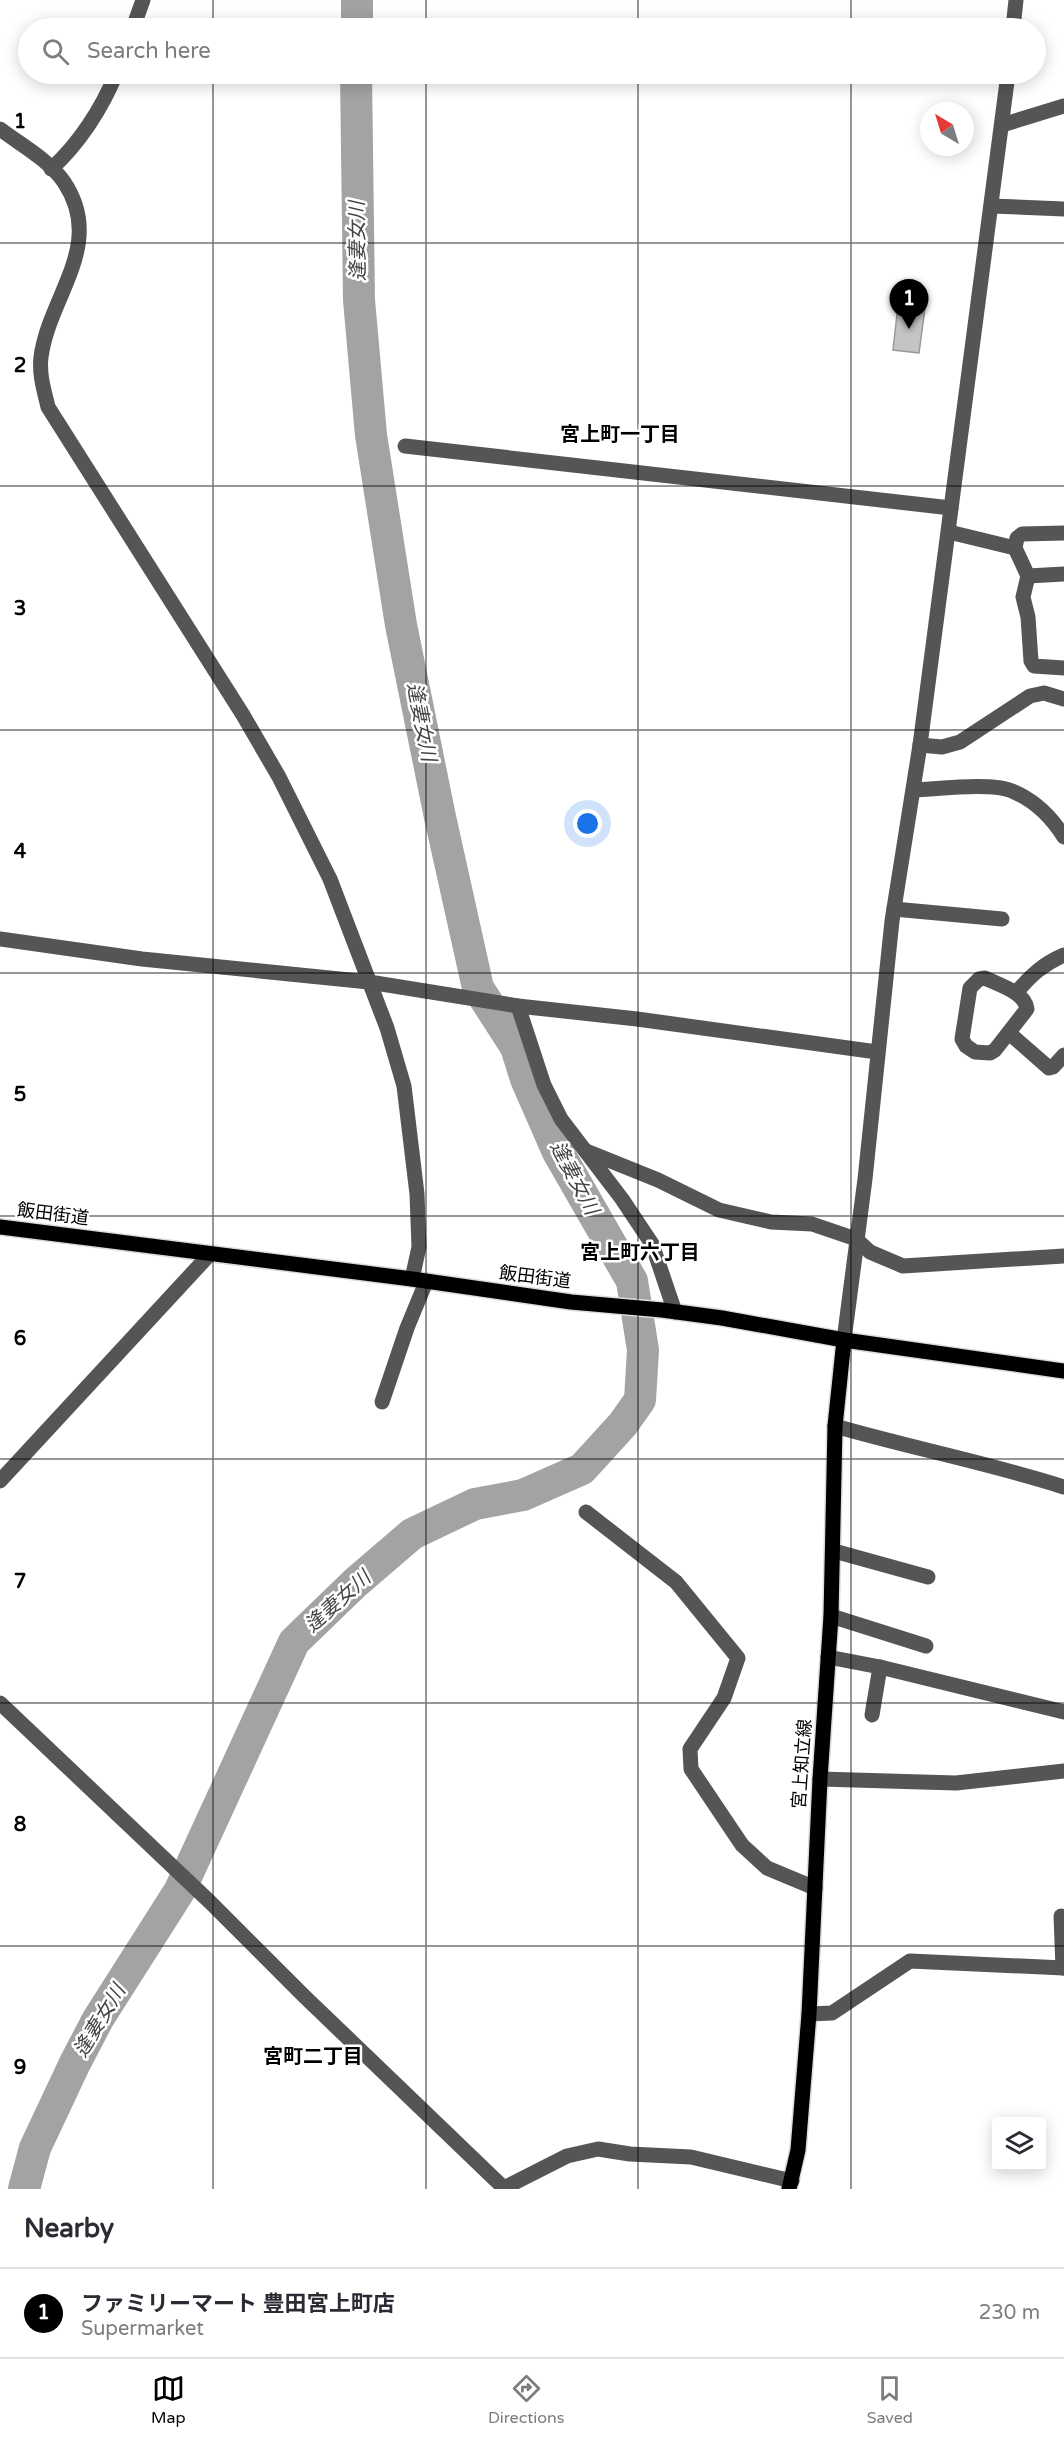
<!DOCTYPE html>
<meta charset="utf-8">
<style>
body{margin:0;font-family:"Varela Round","Noto Sans JP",sans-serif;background:#f7f7f7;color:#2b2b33}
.controls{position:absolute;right:18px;bottom:18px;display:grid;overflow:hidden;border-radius:6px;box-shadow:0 3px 15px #0003}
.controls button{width:54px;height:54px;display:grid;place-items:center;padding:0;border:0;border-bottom:2px solid #e1e1e2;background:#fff;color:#2b2b33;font:30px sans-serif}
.compass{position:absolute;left:920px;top:102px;width:54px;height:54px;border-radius:50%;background:#fff;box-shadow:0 3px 15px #0003;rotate:322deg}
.you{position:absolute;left:588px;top:824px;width:21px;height:21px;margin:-15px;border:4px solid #fff;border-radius:50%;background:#1a73e8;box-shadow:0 0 0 9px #1a73e833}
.badge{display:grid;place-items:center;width:39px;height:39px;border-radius:50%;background:#000;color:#fff;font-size:20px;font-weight:700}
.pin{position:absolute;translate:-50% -50px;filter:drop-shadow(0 2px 3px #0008)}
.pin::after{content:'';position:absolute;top:32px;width:21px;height:18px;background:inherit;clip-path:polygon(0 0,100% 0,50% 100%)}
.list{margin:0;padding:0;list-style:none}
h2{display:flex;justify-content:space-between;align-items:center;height:78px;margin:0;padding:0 24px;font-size:26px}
h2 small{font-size:20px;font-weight:400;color:#7c7c81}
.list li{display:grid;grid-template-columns:39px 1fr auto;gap:18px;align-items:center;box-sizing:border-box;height:90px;padding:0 24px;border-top:2px solid #e1e1e2}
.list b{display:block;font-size:22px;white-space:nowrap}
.list p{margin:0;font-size:20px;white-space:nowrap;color:#7c7c81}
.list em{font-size:20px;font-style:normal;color:#7c7c81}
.icon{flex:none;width:33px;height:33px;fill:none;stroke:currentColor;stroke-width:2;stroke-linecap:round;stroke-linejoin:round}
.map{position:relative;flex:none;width:1064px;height:2189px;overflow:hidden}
.search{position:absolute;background:#fff;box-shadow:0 3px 15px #0003;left:18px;right:18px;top:18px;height:66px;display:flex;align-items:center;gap:15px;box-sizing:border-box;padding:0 21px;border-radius:33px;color:#7c7c81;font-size:22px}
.sheet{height:168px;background:#fff}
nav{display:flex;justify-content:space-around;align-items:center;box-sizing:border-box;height:84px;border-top:2px solid #e1e1e2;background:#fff;font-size:16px;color:#7c7c81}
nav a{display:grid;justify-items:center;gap:3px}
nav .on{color:#000}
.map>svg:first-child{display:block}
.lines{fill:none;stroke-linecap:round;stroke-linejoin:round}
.river{stroke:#a3a3a3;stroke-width:32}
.building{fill:#c4c4c4;stroke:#999;stroke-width:1.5}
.major-casing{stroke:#dbdbdb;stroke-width:18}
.minor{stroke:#555;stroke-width:15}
.major{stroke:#000;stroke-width:15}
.grid{fill:none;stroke:#000;stroke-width:1.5;stroke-opacity:0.55}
.labels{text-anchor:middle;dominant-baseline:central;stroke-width:5;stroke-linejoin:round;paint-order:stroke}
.street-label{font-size:18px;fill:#000;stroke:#fff}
.water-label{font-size:20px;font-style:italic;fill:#444;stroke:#fff}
.neighbourhood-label{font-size:20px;font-weight:bold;fill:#000;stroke:#fff}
.grid-label{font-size:20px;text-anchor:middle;font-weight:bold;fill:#000;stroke:#fff;stroke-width:5;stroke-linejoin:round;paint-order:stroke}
</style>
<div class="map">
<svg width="1064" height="2189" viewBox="0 0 1064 2189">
<rect width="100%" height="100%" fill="#fff"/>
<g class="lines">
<!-- river -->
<g class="river">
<polyline points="357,28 357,0"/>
<polyline points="24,2189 35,2148 75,2063 98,2019 180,1890 294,1642 355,1583 412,1534 475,1504 523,1495 582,1469 623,1424 640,1400 643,1350 632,1281 558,1152 526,1079 516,1047 478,988 440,817 401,625 371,435 359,300 356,74"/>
</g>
</g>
<!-- building -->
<polygon class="building" points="898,305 925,308 919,353 893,350"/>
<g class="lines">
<defs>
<g id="major">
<polyline points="0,1227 412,1279 571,1302 662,1310 722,1318 844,1340 1064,1371"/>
<polyline points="789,2189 798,2150 809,2014 820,1779 831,1616 835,1426 844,1340"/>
</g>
</defs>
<!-- major casing -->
<use href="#major" class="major-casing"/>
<!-- minor -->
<g class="minor">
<polyline points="133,28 143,0"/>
<polyline points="1013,28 1016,0"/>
<polyline points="1002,125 1064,106"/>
<path d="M 0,129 C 21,145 49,160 64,182 C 106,245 49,296 41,357 C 39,375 44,390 48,407 L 243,715 L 279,777 L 330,879 L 387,1028 L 404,1086 L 417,1194 L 419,1247 L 412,1279"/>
<path d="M 51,169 C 79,144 102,108 116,74"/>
<polyline points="992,206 1064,209"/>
<polyline points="405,446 951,508"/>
<polyline points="949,532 1015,548 1028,576 1023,597 1028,617 1031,661 1034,666 1064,668"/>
<polyline points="1015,548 1017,538 1022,534 1064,533"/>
<polyline points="1028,576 1064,574"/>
<polyline points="920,745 942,747 960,742 1030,696 1044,693 1064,699"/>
<path d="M 914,790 C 938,789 992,782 1012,791 C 1034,800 1052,818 1064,837"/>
<polyline points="894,909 1002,919"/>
<polyline points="0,939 142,959 369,982 518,1006 637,1019 877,1052"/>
<path d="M 985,978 C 999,985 1025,992 1027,1009 L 995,1050 L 990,1053 L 975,1052 L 966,1046 L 962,1039 L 970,988 L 979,979 Z"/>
<path d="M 1016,993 C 1030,976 1043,964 1064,955"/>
<polyline points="518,1006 544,1085 561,1119 622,1199 652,1244 675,1312"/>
<polyline points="1009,1033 1049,1068 1053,1067 1064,1055"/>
<polyline points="586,1151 658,1180 719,1210 771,1222 812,1224 856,1239 870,1252 903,1266 1064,1256"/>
<polyline points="844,1340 865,1179 892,921 920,745 1008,74"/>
<polyline points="382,1402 407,1328 426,1282"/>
<path d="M 835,1426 C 911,1448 989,1463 1064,1487"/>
<polyline points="0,1481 210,1254"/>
<polyline points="586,1512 676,1582 738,1658 724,1698 690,1749 691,1769 742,1845 767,1868 815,1888"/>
<polyline points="834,1551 928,1577"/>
<polyline points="831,1616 926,1646"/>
<polyline points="828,1657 880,1667 1064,1712"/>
<polyline points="0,1703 210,1902 304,1996 505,2189"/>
<polyline points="872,1715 880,1667"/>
<polyline points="820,1779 956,1783 1064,1771"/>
<polyline points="1061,1916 1063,1968"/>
<polyline points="809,2014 832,2013 910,1961 1064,1968"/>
<polyline points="502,2189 567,2156 598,2149 630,2154 691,2157 792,2181"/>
</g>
<!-- major -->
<use href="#major" class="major"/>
</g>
<!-- grid -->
<path class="grid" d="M 213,0 L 213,28M 426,0 L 426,28M 638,0 L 638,28M 851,0 L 851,28M 213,74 L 213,2189M 426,74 L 426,2189M 638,74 L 638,2189M 851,74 L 851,2189M 0,243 L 1064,243M 0,486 L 1064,486M 0,730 L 1064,730M 0,973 L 1064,973M 0,1216 L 1064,1216M 0,1459 L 1064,1459M 0,1703 L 1064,1703M 0,1946 L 1064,1946"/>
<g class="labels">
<!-- street labels -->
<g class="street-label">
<text transform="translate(53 1214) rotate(7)">飯田街道</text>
<text transform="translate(535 1277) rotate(7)">飯田街道</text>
<text transform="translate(802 1764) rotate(-86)">宮上知立線</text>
</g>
<!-- water labels -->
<g class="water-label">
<text transform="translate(358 241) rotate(-91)">逢妻女川</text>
<text transform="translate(421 722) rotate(79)">逢妻女川</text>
<text transform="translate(574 1178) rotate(62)">逢妻女川</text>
<text transform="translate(338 1602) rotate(-42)">逢妻女川</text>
<text transform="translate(100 2021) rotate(-59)">逢妻女川</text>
</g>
<!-- neighbourhood labels -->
<g class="neighbourhood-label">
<text x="620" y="435">宮上町一丁目</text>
<text x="640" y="1253">宮上町六丁目</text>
<text x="313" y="2057">宮町二丁目</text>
</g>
</g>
<g class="grid-label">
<text x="20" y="128">1</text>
<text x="20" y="372">2</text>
<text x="20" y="615">3</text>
<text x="20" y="858">4</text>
<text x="20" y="1101">5</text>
<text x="20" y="1345">6</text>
<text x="20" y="1588">7</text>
<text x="20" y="1831">8</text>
<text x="20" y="2074">9</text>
</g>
</svg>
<div class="controls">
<button><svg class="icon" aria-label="layers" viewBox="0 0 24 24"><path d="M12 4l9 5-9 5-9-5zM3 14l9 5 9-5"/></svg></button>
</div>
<svg class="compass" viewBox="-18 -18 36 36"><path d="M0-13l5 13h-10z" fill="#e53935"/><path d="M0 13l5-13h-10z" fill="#7c7c81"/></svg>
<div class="you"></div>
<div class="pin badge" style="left:909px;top:329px">1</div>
<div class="search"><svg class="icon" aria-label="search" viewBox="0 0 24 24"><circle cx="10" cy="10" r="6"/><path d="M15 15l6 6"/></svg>Search here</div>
</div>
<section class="sheet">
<h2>Nearby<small></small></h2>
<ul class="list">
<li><span class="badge">1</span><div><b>ファミリーマート 豊田宮上町店</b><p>Supermarket</p></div><em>230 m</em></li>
</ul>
</section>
<nav>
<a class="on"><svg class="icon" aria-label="map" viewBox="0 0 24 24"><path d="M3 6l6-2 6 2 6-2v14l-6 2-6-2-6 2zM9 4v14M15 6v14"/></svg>Map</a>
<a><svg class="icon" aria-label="directions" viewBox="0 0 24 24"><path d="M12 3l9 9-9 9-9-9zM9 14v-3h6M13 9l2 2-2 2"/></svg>Directions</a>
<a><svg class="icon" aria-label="saved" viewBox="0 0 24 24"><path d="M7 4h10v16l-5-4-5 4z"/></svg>Saved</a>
</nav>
